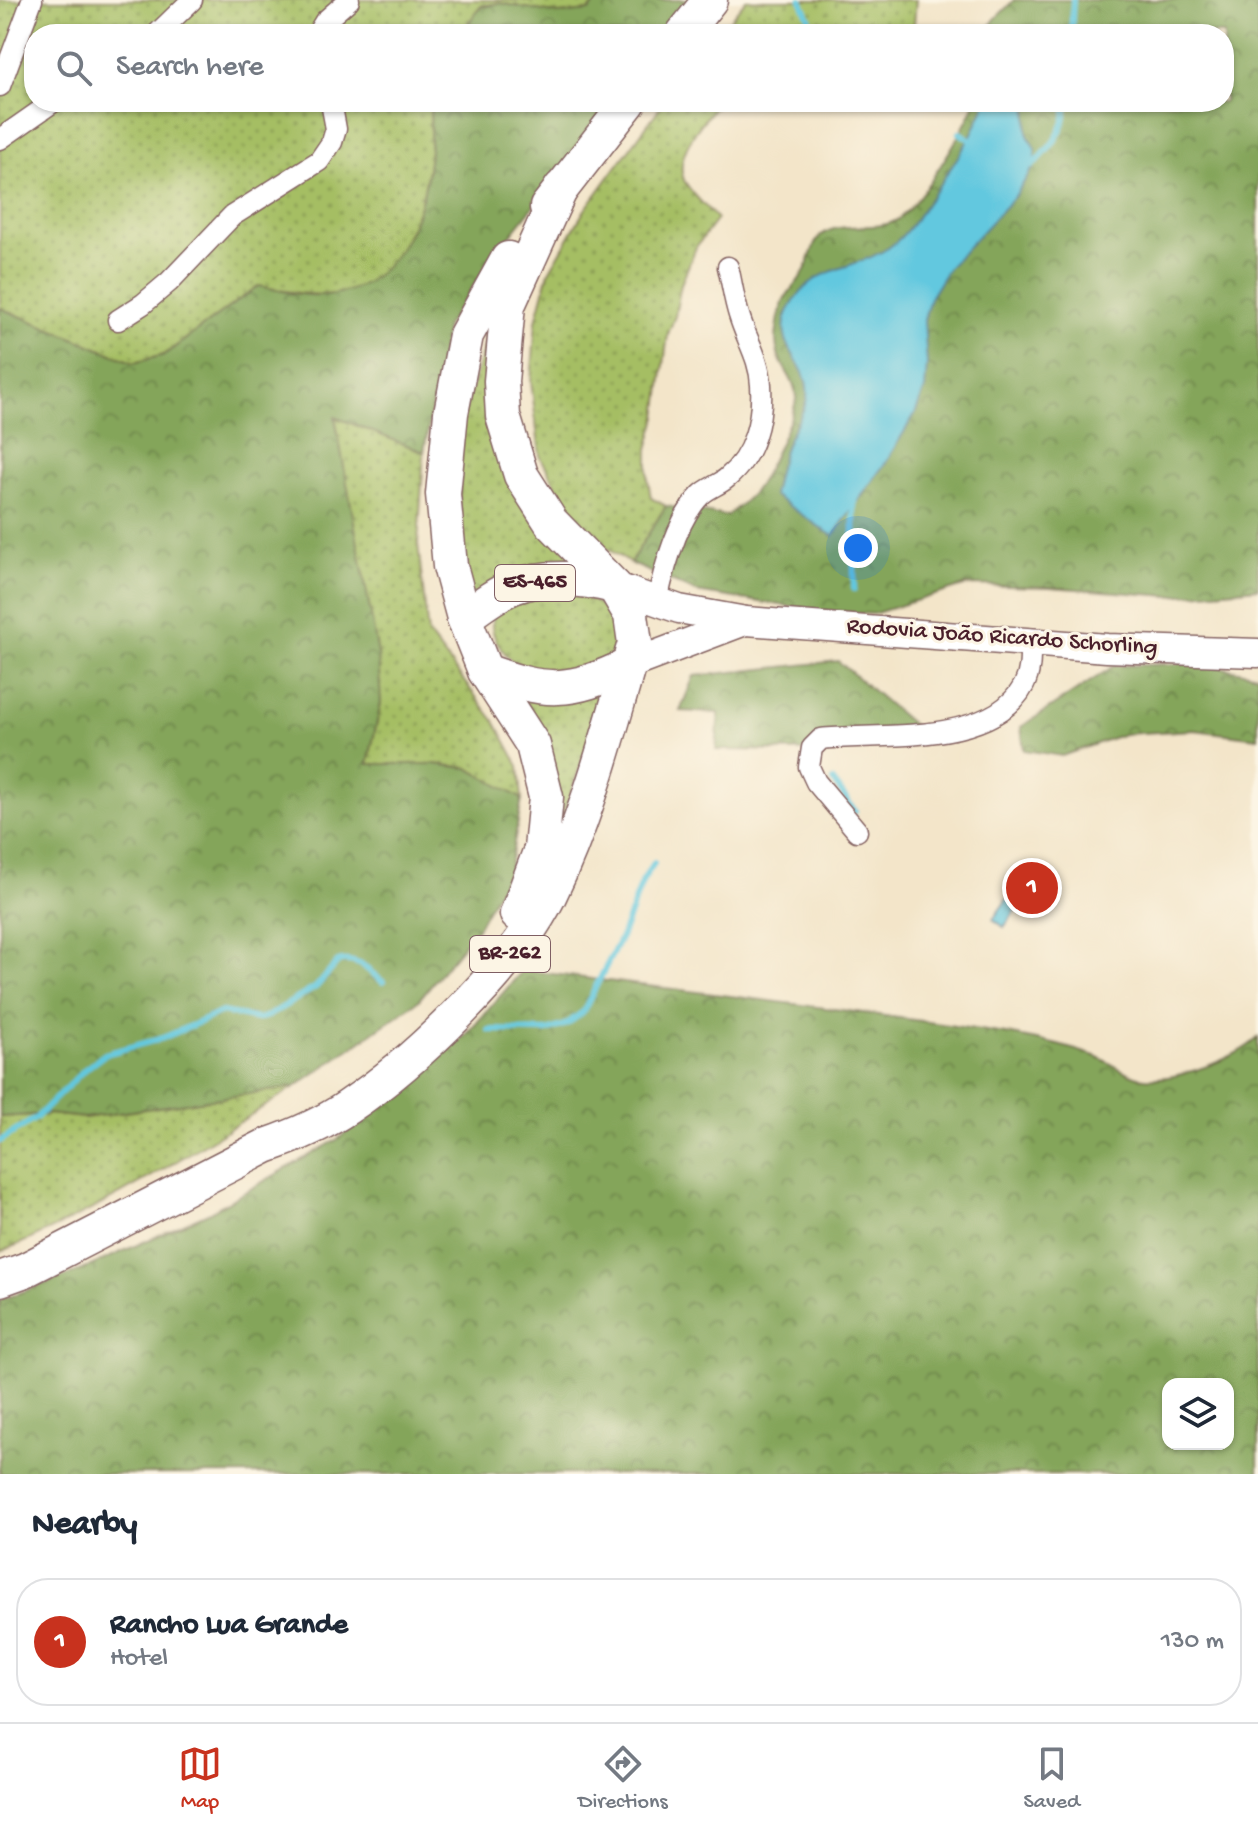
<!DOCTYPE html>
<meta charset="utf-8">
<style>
body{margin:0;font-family:"Gochi Hand",sans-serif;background:#f2f2f3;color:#1f2937}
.controls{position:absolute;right:24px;bottom:24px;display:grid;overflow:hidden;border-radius:16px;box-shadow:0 2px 6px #0004}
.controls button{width:72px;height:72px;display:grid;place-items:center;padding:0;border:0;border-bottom:2px solid #e0e1e3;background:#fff;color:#1f2937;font:40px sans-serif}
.you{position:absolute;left:858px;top:548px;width:28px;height:28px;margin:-20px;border:6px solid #fff;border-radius:50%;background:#1a73e8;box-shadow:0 0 0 12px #1a73e833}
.badge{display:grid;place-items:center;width:52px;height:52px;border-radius:50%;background:#c8321e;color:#fff;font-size:26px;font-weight:700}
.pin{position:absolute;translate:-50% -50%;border:4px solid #fff;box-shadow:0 2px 8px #0006}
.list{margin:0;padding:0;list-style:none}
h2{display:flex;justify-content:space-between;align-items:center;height:104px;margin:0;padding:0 32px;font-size:34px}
h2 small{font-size:26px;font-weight:400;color:#747a83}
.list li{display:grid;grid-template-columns:52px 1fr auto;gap:24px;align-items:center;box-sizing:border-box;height:128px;margin:0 16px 16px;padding:0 16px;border:2px solid #e0e1e3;border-radius:32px}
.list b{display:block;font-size:30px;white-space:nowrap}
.list p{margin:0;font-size:26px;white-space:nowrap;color:#747a83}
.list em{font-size:26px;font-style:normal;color:#747a83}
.icon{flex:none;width:44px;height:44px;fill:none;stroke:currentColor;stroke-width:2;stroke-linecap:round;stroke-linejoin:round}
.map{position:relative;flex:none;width:1258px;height:1474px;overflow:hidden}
.search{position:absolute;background:#fff;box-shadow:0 2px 6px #0004;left:24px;right:24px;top:24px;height:88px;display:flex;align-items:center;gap:20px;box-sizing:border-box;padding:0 28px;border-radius:32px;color:#747a83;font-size:30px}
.sheet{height:248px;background:#fff}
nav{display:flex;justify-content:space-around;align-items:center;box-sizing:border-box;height:112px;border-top:2px solid #e0e1e3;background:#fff;font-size:22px;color:#747a83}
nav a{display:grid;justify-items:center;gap:4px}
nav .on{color:#c8321e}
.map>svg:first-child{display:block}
.grass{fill:url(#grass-dots);stroke:#786e48;stroke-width:2}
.forest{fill:url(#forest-crowns);stroke:#676242;stroke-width:2;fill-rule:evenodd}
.water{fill:#62c8df;stroke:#567485;stroke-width:2}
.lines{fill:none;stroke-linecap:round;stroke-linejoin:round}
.stream{stroke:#62c8df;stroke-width:6}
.minor-casing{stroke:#856462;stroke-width:23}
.secondary-casing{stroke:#856462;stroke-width:31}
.trunk-casing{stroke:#856462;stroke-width:37}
.minor{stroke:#fff;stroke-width:20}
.secondary{stroke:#fff;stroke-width:28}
.trunk{stroke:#fff;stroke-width:34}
.labels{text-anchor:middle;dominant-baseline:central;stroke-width:6;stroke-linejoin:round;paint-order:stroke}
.shield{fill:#fcf5e5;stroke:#7f5f63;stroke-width:2}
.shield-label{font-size:22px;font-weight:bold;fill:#4a1f2b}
.street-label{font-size:24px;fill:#4a1f2b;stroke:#fcf5e5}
</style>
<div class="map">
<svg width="1258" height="1474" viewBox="0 0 1258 1474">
<defs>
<pattern id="grass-dots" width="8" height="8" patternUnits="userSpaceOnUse" patternTransform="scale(2)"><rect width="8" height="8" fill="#a5be64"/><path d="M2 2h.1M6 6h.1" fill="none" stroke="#889a53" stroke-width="1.8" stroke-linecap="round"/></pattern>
<pattern id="forest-crowns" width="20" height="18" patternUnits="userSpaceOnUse" patternTransform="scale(2)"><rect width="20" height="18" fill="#84a55a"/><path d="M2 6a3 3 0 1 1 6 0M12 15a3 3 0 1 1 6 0" fill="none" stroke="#6e864b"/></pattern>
</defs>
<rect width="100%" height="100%" fill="#fcf5e5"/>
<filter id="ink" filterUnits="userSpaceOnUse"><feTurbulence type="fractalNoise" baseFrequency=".0125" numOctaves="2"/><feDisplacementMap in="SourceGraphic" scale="16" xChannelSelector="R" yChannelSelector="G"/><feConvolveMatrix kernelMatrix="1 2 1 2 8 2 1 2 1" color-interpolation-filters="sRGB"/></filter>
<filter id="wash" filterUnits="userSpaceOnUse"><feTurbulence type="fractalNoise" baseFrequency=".006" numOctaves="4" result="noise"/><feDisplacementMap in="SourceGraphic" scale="32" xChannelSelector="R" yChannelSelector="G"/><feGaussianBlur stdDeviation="1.8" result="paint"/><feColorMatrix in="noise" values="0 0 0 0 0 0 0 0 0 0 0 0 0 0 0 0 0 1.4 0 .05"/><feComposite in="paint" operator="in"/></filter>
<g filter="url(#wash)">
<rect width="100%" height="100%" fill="#f3e5c9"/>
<!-- grass -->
<g class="grass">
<path d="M 0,0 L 598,0 L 590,11 L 559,14 L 499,3 L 481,6 L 460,34 L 34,34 L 34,102 L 431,102 C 429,124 432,148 428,169 C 422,212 396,281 349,292 C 318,299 288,291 258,286 L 164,355 L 134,363 L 0,308 Z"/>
<path d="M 746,0 L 916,0 L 914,24 L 908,34 L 831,34 C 818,27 808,28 794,34 L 718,34 Z"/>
<path d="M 664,102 L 719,102 C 704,119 673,155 684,180 C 691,194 707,207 717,219 L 696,247 L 681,284 L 675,316 L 668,334 L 657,417 L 648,449 L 648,480 L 651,498 L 666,506 L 630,563 L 606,548 L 572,514 L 540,456 L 531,381 L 536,321 L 549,272 L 584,211 Z"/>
<polygon points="494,312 493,425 585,571 467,595 459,505 461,424"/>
<polygon points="335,416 424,452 418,544 428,634 496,723 519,766 522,799 468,768 434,764 367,764 381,703"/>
<path d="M 561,592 C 588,597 622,607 616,643 C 615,650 607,659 603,665 L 524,674 C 501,651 469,618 517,597 C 529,592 548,594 561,592 Z"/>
<polygon points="609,692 584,755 533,899 547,740 523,697"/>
<path d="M 295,1087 C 199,1148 105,1210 0,1252 L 0,1117 L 48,1114 L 84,1118 Z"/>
</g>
<!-- forest -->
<g class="forest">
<polygon points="598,0 698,0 671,34 460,34 481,7 499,3 559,14 589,11"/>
<path d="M 1014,0 L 1258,0 L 1258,588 L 1170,596 L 1050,587 L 967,585 L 873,614 L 819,611 L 696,592 L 630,563 L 666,506 L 727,516 C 736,508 747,500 754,491 C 764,479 796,412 796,398 C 795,372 771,364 777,329 C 778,321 781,308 784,300 C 790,289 800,281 805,270 C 810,261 811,251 816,242 C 830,217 872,233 895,221 C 915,211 968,126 975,102 L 1224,102 L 1224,34 L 986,34 L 994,20 Z"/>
<path d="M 431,102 L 616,102 L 495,255 L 446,326 L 424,452 L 335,417 L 378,654 L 381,703 L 368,764 L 434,764 L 468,768 L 522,799 L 509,871 L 477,928 L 418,1001 L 295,1087 L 84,1118 L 48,1114 L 0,1117 L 0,308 L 134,363 L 164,355 L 258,286 C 275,289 294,295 312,295 C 385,299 419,233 428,169 C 432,148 429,124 431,102 Z"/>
<polygon points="838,661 914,726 820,751 716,750 719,713 680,711 694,676"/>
<polygon points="1200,663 1258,675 1258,738 1194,730 1124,734 1062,756 1024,750 1021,727 1114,666"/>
<path d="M 523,970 C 686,992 850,1008 1012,1035 C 1039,1040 1069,1047 1095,1056 C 1111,1062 1129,1077 1145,1078 C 1176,1081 1235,1059 1258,1038 L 1258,1474 L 0,1474 L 0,1300 L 75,1273 L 208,1213 L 338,1139 L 467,1034 ZM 1168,1384 L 1228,1384 L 1228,1444 L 1168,1444 Z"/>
</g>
<!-- water -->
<g class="water">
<path d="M 986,102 L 1028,102 L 1027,133 L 1035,149 L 1036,163 L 1015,196 L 949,267 L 930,298 L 924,320 L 927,364 L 925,389 L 915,414 L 886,462 L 833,536 L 773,495 C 777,477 780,458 787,442 C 793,427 805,413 807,397 C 812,362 768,346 791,306 C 815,263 852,272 888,248 C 907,235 918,215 931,197 C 952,166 973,138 986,102 Z"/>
<polygon points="1016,887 1027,895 1004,927 993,919"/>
</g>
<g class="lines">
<!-- stream -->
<g class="stream">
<polyline points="801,0 810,20 812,34"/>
<polyline points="1071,34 1073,0"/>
<polyline points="960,133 975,143"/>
<path d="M 1032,166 C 1052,147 1066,130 1067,102"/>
<polyline points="854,589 854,501"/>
<polyline points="833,781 855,811"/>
<polyline points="489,1030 547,1031 567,1024 583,1012 622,935 643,880 654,863"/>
<path d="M 0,1141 L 36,1118 L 85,1069 L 105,1054 L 163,1038 L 222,1012 L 258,1019 L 268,1016 L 316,987 L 338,962 C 356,956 370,972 383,982"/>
</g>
</g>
</g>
<g filter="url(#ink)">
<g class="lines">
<defs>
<g id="minor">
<polyline points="157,34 192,0"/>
<polyline points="317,34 325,21 349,0"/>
<polyline points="0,86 32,0"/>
<polyline points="0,139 53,102"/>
<polyline points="118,320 143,304 169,282 232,216 319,161 332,142 336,129 331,102"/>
<path d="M 657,601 C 664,569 677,519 701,495 C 708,488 719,485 727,478 C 754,456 763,419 761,385 C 760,359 746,339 739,315 C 734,300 732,283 728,267"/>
<path d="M 857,831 L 816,782 L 809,767 L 812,748 L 821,739 C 880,733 992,746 1024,685 C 1031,671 1030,657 1030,642"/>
</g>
<g id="secondary">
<polyline points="614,586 679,609 746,621 1107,648 1258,653"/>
<polyline points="629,665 745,621"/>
</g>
<g id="trunk">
<polyline points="683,34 710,0"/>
<polyline points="547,207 629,102"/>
<polyline points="508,259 466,335 451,413 443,494 450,566 464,618 485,671 533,745 546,797 541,849 517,914"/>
<path d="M 464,618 C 479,607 495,594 513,587 C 544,575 583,578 614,586"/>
<path d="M 485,671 C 546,693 569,694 629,665"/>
<path d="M 0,1279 L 25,1270 L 266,1146 C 295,1136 323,1124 348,1107 C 415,1062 513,968 549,896 C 588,816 610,728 635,643 L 631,615 L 614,586 L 551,522 L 521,475 L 503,416 L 501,381 L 508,305 L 561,188"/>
</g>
</defs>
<!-- minor casing -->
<use href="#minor" class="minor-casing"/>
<!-- secondary casing -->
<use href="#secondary" class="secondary-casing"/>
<!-- trunk casing -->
<use href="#trunk" class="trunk-casing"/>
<!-- minor -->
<use href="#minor" class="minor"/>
<!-- secondary -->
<use href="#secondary" class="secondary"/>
<!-- trunk -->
<use href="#trunk" class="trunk"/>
</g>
</g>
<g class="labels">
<!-- shield labels -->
<g class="shield">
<rect x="495" y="565" width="80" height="36" rx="6"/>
<rect x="470" y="936" width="80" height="36" rx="6"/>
</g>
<g class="shield-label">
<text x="535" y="583">ES-465</text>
<text x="510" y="954">BR-262</text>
</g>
<!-- street labels -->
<g class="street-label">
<text transform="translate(1002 638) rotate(4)">Rodovia João Ricardo Schorling</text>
</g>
</g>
</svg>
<div class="controls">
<button><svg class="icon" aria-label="layers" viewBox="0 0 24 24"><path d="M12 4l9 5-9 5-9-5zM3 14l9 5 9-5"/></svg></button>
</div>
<div class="you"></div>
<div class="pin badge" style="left:1032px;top:888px">1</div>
<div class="search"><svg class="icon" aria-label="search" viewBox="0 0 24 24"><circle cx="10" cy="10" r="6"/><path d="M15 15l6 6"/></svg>Search here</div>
</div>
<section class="sheet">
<h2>Nearby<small></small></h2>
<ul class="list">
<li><span class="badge">1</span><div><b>Rancho Lua Grande</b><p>Hotel</p></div><em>130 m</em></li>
</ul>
</section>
<nav>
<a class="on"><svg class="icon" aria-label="map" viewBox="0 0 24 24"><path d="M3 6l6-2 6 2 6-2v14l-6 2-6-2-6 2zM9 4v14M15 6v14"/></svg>Map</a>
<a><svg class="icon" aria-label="directions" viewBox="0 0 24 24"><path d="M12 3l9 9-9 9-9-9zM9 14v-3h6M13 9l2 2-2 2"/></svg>Directions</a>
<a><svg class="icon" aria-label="saved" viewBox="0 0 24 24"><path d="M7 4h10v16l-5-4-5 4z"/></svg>Saved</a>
</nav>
